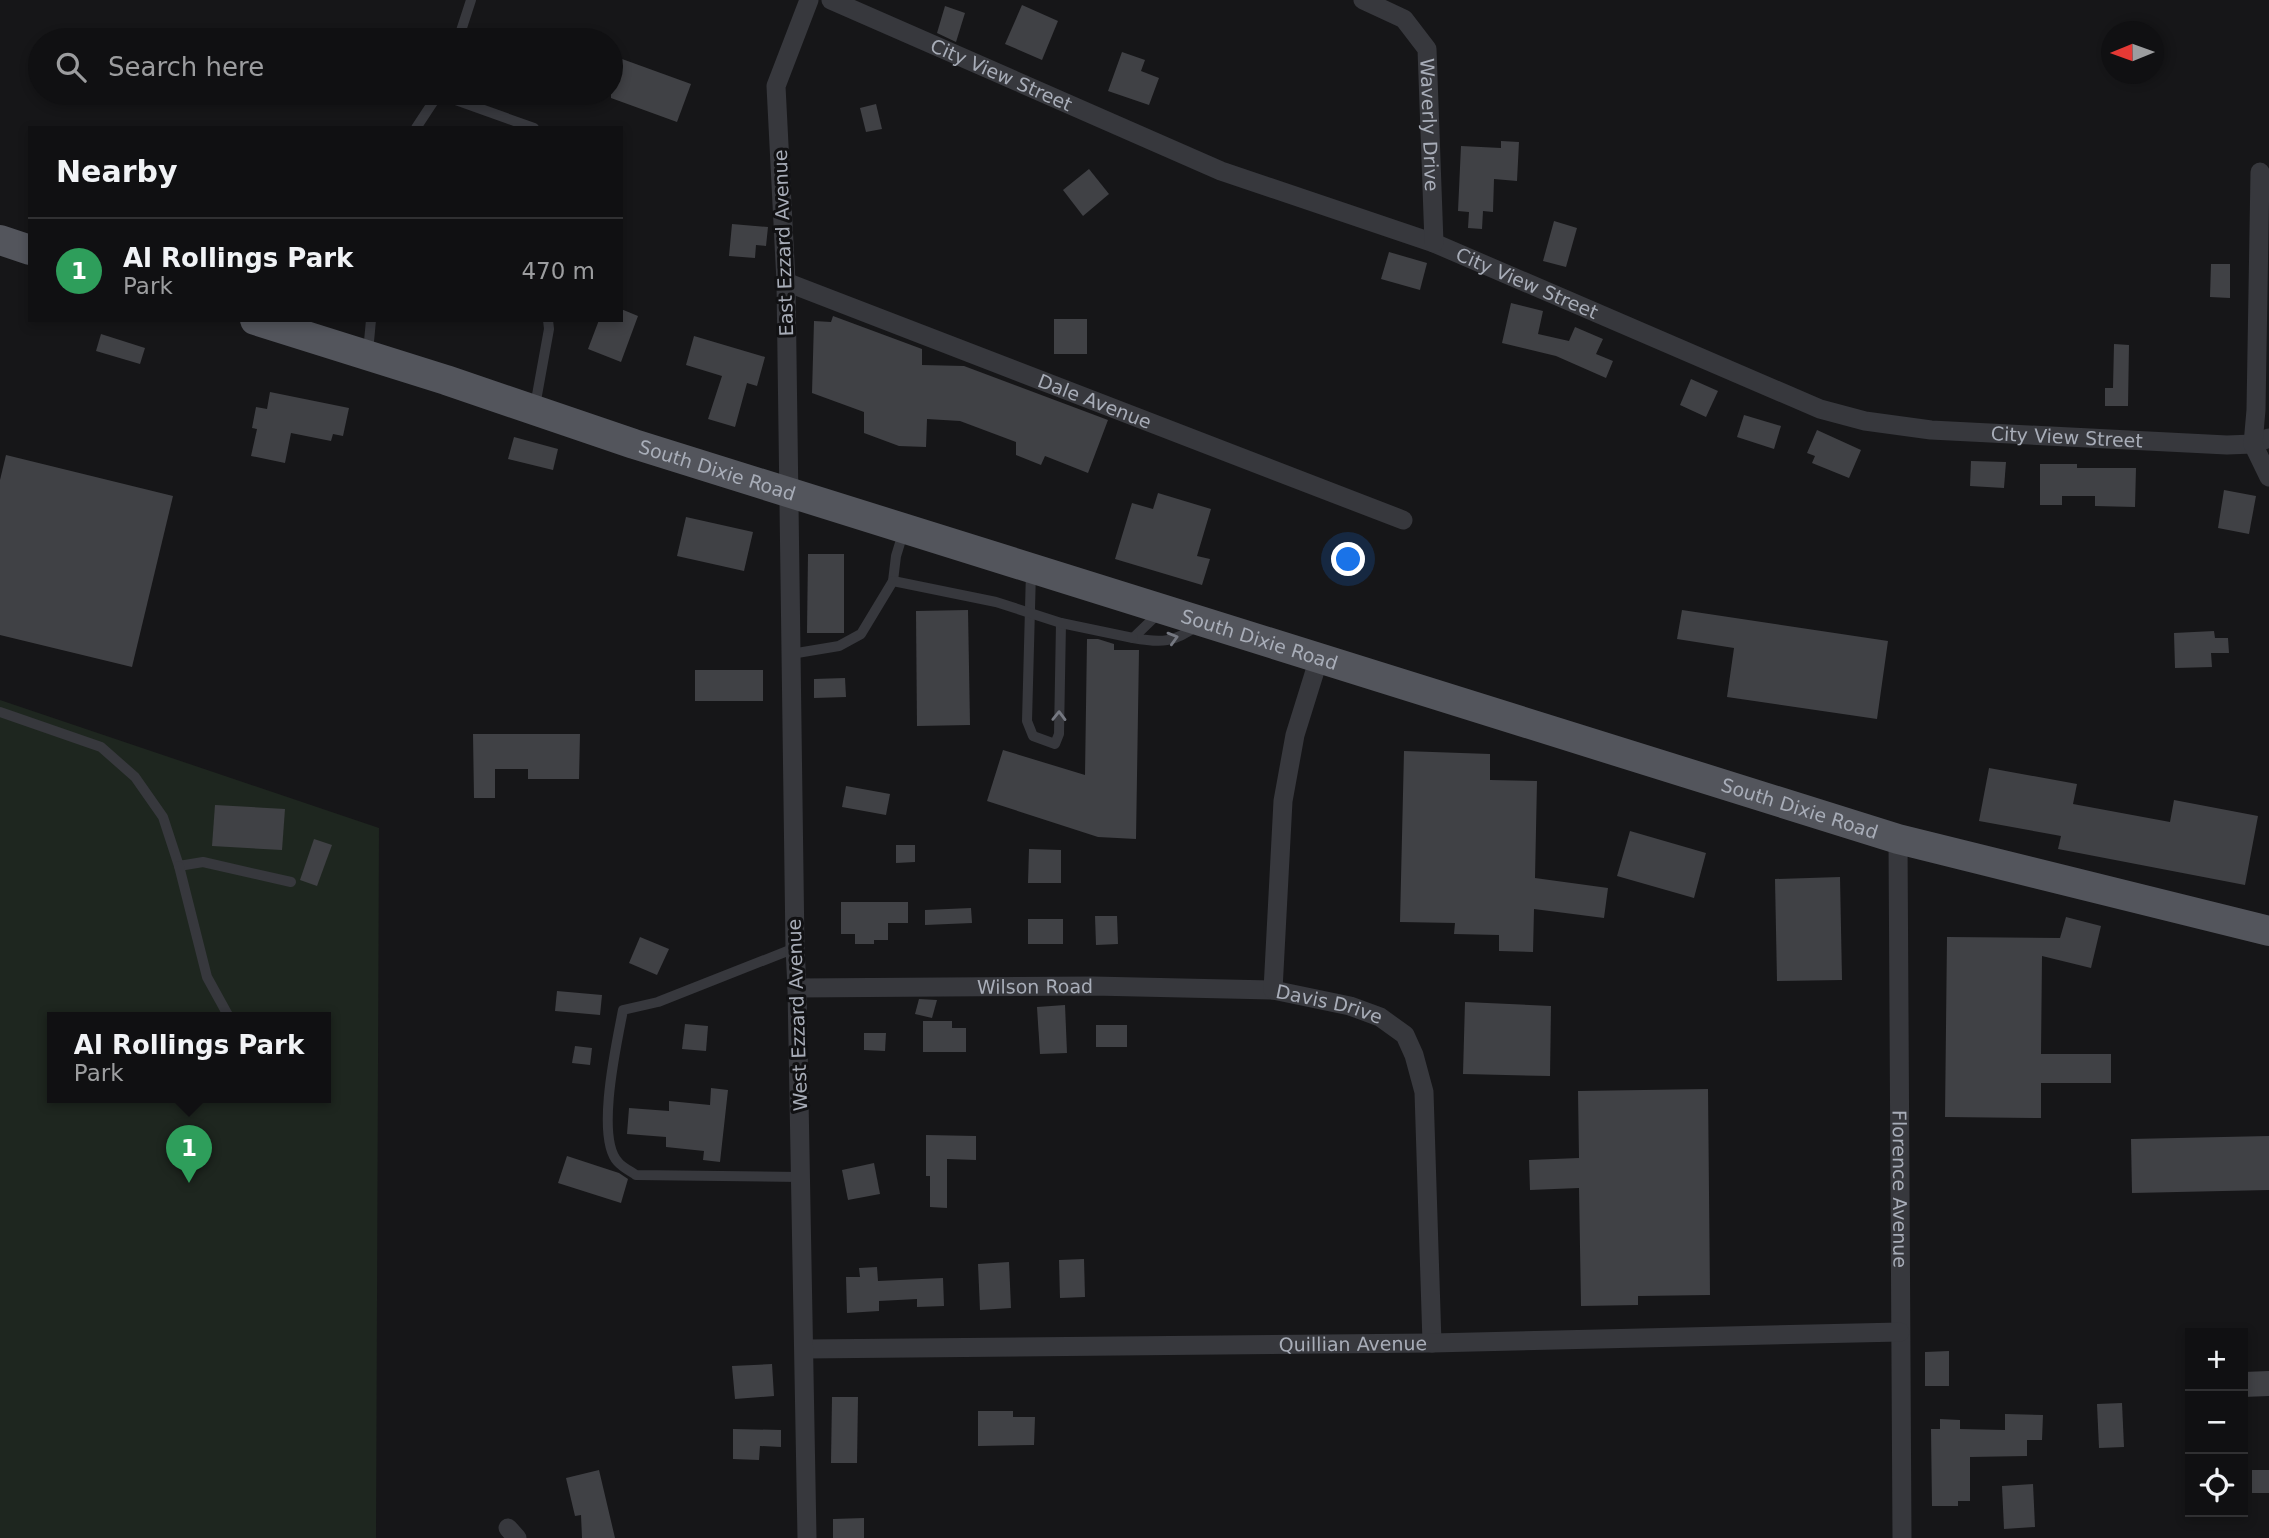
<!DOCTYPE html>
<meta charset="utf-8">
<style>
body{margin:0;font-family:"DejaVu Sans",sans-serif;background:#1e1e20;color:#f1f3f6}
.controls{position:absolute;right:21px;bottom:21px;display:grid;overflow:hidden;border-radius:0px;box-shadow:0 4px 10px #0003}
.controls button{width:63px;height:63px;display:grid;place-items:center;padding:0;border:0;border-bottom:2px solid #303032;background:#101012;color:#f1f3f6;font:35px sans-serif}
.compass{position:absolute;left:2101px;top:21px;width:63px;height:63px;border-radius:50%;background:#101012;box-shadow:0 4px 10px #0003;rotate:269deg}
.you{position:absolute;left:1349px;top:560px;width:24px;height:24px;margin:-18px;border:5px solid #fff;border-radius:50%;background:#1a73e8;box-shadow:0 0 0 10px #1a73e833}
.badge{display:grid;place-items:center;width:46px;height:46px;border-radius:50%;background:#db2777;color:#fff;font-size:23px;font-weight:700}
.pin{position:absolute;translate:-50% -58px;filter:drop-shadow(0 2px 4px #0008)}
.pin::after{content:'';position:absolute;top:37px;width:24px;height:21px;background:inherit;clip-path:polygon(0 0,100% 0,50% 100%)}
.popup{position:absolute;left:47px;top:1012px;width:284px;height:91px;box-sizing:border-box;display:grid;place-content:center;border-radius:0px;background:#101012;filter:drop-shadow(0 2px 5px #0005);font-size:23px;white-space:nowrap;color:#9c9d9f}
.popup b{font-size:26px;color:#f1f3f6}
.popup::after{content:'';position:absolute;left:50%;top:100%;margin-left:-14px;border:14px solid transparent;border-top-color:#101012}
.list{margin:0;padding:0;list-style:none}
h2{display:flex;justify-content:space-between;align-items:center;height:91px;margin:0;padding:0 28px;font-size:30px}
h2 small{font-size:23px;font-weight:400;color:#9c9d9f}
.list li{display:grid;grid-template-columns:46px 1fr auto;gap:21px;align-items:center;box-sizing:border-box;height:105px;padding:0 28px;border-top:2px solid #303032}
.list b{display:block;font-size:26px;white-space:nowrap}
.list p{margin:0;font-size:23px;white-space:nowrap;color:#9c9d9f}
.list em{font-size:23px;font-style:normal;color:#9c9d9f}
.icon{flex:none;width:38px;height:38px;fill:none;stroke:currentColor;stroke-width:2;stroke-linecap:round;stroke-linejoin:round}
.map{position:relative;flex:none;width:2269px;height:1538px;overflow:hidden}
.search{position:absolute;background:#101012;box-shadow:0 4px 10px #0003;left:28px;top:28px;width:595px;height:77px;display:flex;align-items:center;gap:18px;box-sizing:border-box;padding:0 24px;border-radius:38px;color:#9c9d9f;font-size:26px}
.panel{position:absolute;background:#101012;box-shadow:0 4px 10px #0003;left:28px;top:126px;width:595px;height:196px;border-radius:0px}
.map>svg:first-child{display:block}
.green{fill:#1e261f;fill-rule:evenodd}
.building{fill:#404145}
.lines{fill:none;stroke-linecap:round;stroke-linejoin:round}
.service{stroke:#37383d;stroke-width:10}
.minor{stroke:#37383d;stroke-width:19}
.primary{stroke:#53555c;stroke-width:30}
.oneway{stroke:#757881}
.labels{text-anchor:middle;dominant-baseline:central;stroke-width:6;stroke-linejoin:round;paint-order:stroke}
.street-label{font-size:19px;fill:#a8adb8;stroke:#111113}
</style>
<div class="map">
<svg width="2269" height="1538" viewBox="0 0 2269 1538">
<rect width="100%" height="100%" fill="#161618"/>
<!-- green -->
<path class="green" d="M 0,700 L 379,828 L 376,1538 L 0,1538 ZM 52,1017 L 326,1017 L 326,1097 L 52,1097 Z"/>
<!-- building -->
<g class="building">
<polygon points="1022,5 1058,21 1042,60 1005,44"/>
<polygon points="945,6 965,13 956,42 937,33"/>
<polygon points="1122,52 1145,60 1141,71 1159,78 1149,105 1108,91"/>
<polygon points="611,55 691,84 677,122 611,98"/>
<polygon points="876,104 882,129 866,132 860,108"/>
<polygon points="1501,141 1519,142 1517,181 1494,179 1493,212 1483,211 1482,229 1468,228 1469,212 1458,211 1461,146 1501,148"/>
<polygon points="1089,169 1109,194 1083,216 1063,190"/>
<polygon points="1554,221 1577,228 1566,267 1543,261"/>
<polygon points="732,224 768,227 766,246 756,245 755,258 729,256"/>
<polygon points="1389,252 1427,263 1420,290 1381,279"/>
<polygon points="2211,264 2230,264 2230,298 2210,297"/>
<polygon points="1511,303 1543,311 1538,334 1569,341 1575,327 1603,339 1596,354 1613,361 1606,378 1556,356 1502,343"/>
<polygon points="621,309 638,316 621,362 588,349 599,320 621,320"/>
<polygon points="833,316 922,349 922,365 964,366 1108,420 1088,473 1045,456 1041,465 1016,455 1016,442 960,421 927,419 926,447 899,446 864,433 864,412 812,393 814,321 831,322"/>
<rect x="1054" y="319" width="33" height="35"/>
<polygon points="101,334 145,348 140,364 96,351"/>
<polygon points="694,336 765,357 757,386 747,383 735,427 708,419 722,376 686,365"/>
<polygon points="2114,344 2129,345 2128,406 2105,406 2105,388 2113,388"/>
<polygon points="1691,379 1718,391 1706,417 1680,405"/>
<polygon points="270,392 349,408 343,436 333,434 331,441 291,433 285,463 251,456 257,429 252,428 256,407 267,409"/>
<polygon points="1744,415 1781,426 1774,449 1737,437"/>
<polygon points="1817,430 1861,450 1849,478 1812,463 1815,456 1807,453"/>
<polygon points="514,437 558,449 553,470 508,459"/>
<polygon points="6,455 173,496 132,667 0,635 0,480"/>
<polygon points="1971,461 2006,462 2004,488 1970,486"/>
<polygon points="2040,464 2077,464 2077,468 2136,468 2135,507 2095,506 2095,496 2062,496 2062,505 2040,505"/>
<polygon points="2224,490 2256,496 2249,534 2218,528"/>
<polygon points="1158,493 1211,509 1197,556 1210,559 1202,585 1115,559 1132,503 1153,509"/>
<polygon points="686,517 753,532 744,571 677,556"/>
<polygon points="808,554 844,554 844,633 807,633"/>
<polygon points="968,610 970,725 917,726 916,611"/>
<polygon points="1682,610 1888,641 1877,719 1727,697 1734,648 1677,639"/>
<polygon points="2214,631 2215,638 2228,638 2229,653 2211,653 2212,667 2175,668 2174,633"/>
<polygon points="1087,639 1098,639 1114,644 1114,650 1139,650 1136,839 1098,837 987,801 1003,750 1085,775"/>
<rect x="695" y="670" width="68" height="31"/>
<polygon points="845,678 846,697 814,698 814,679"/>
<polygon points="473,734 580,734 579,779 528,779 528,769 495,769 495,798 474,798"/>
<polygon points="1404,751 1490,754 1490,780 1537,781 1535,878 1608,888 1604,918 1534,909 1533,952 1499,951 1499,935 1454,934 1455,923 1400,922"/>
<polygon points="1989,768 2077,784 2073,804 2170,822 2174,800 2258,816 2245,885 2058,849 2061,836 1979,821"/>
<polygon points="846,786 890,794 886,815 842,807"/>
<polygon points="215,805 285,809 282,850 212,846"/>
<polygon points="1630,831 1706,853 1694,898 1617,876"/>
<polygon points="314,839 332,845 317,886 300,880"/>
<polygon points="896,845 915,845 915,862 896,863"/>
<polygon points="1029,849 1061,850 1061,883 1028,883"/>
<polygon points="1840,877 1842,980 1777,981 1775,879"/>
<polygon points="841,902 908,902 908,923 888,923 888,940 874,940 874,944 855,944 855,934 841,934"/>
<polygon points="971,908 972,923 925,925 925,910"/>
<polygon points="1095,916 1117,916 1118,944 1096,945"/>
<polygon points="2066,917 2101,926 2091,968 2042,956 2041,1054 2111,1054 2111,1083 2041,1083 2041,1118 1945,1117 1947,937 2060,938"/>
<rect x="1028" y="919" width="35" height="25"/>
<polygon points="640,937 669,949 657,975 629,963"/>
<polygon points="557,991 602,995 600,1015 555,1011"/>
<polygon points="919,999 937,1000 932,1018 915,1014"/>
<polygon points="1465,1002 1551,1006 1550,1076 1463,1074"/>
<polygon points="1065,1005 1067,1053 1040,1054 1037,1007"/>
<polygon points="923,1021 952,1021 952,1028 966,1028 966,1052 923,1052"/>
<polygon points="685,1024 708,1026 706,1051 682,1049"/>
<rect x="1096" y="1025" width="31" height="22"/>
<polygon points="864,1033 886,1033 885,1051 864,1050"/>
<polygon points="575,1046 592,1048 590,1065 572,1063"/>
<polygon points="711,1088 728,1090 720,1162 703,1160 704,1151 666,1147 666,1137 627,1134 629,1108 669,1111 669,1101 710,1105"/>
<polygon points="1708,1089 1710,1295 1638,1296 1638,1305 1581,1306 1579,1188 1530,1190 1529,1160 1579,1158 1578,1091"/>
<polygon points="926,1135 976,1136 976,1160 947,1159 947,1208 930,1207 930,1176 926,1176"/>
<polygon points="2269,1136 2269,1190 2132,1193 2131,1139"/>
<polygon points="567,1156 619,1173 628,1179 621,1203 558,1183"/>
<polygon points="874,1163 880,1194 848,1200 842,1170"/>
<polygon points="1084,1259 1085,1297 1060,1298 1059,1260"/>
<polygon points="1009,1262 1011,1308 980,1310 978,1264"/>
<polygon points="877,1267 878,1281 943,1278 944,1306 917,1307 917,1299 879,1301 879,1311 847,1313 846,1277 860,1277 859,1268"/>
<polygon points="1949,1351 1949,1386 1925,1386 1925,1352"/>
<polygon points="772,1364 774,1396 735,1399 732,1366"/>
<polygon points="2269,1371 2269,1396 2243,1397 2243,1372"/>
<polygon points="832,1397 858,1397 857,1463 831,1463"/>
<polygon points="2122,1403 2124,1447 2099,1448 2097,1404"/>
<polygon points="978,1411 1013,1411 1013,1417 1035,1417 1034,1445 978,1446"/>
<polygon points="2005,1414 2043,1415 2042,1440 2027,1440 2027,1456 1970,1457 1970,1501 1958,1501 1958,1506 1932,1506 1931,1429 1940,1429 1940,1419 1960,1420 1960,1429 2005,1430"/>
<polygon points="733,1429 781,1430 781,1447 760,1446 759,1460 733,1459"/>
<polygon points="599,1470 615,1538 582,1538 581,1515 575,1516 566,1478"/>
<rect x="2252" y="1470" width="17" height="23"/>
<polygon points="2033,1484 2035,1527 2004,1529 2002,1486"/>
<polygon points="864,1518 864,1538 833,1538 833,1519"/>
</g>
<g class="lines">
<!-- service -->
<g class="service">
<polyline points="458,40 471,0"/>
<polyline points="439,94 534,128"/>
<polyline points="416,128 439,93"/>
<polyline points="368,352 371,320"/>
<polyline points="535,406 549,329 548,320"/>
<polyline points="1031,571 1027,721 1033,736 1055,744 1059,734 1061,623"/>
<polyline points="893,581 896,556 904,530"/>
<path d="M 1160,612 L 1133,638 C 1161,643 1174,643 1198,625"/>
<polyline points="791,654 839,646 861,634 893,581 996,602 1061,623 1133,638"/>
<polyline points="0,712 101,747 135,777 163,817 179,866 203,862 291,882"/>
<polyline points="179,866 207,977 229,1017"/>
<path d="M 795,948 L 658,1002 L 623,1010 C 617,1042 595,1138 618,1162 C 622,1167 630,1171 636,1175 L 801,1177"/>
</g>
<!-- minor -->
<g class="minor">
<path id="s1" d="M 831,0 L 1221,171 L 1434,243 L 1820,409 L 1865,421 L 1931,430 L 2227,445 L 2253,444 L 2269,438"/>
<path id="s2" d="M 1363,0 L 1404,19 L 1427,49 L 1434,243"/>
<polyline points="2260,172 2256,410 2253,444 2269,477"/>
<path id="s3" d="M 786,282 L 1403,520"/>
<path id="s4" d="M 1898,839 L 1902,1538"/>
<path id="s5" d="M 797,988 L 1093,986 L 1273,990 L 1350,1006 L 1380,1017 L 1405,1035 L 1414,1055 L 1424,1092 L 1432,1343"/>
<polyline points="1273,990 1283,801 1295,735 1319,658"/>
<path id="s6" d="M 805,1349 L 1432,1343 L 1900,1332"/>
<polyline points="508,1528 517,1538"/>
<polyline points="807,1538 797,988 795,948 786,282 776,86 809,0"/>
</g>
<!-- primary -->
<g class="primary">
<polyline points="0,240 30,250"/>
<path id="s7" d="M 255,320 L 446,380 L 634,444 L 1898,839 L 2269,931"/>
</g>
</g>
<!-- one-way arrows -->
<defs><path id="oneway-chevron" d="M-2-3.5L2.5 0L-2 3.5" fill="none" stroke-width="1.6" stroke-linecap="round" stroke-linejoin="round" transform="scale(1.75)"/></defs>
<g class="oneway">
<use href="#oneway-chevron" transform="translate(1173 638) rotate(-16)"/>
<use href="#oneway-chevron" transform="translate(1059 716) rotate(-89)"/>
</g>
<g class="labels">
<!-- street labels -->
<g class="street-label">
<text stroke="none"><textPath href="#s1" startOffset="186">City View Street</textPath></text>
<text stroke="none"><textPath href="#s2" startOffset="159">Waverly Drive</textPath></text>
<text transform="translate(783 243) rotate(-92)">East Ezzard Avenue</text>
<text stroke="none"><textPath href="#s1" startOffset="752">City View Street</textPath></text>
<text stroke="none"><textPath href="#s3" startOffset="331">Dale Avenue</textPath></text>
<text stroke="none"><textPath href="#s1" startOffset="1320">City View Street</textPath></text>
<text stroke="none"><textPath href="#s7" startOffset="486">South Dixie Road</textPath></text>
<text stroke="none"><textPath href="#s7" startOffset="1054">South Dixie Road</textPath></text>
<text stroke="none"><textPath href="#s7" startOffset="1620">South Dixie Road</textPath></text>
<text stroke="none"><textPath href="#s5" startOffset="238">Wilson Road</textPath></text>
<text stroke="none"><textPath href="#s5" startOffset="534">Davis Drive</textPath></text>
<text transform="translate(797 1015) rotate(-92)">West Ezzard Avenue</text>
<text stroke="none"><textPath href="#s4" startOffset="350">Florence Avenue</textPath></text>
<text stroke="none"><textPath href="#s6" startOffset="548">Quillian Avenue</textPath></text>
</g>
</g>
</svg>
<div class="controls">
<button>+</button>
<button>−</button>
<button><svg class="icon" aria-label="locate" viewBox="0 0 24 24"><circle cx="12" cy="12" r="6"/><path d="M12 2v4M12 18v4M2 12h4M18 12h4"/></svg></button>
</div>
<svg class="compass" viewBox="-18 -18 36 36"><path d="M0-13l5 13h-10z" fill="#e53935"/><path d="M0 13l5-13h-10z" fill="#9c9d9f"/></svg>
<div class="you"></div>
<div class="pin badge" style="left:189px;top:1183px;background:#2e9e5b">1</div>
<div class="popup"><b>Al Rollings Park</b>Park</div>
<div class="search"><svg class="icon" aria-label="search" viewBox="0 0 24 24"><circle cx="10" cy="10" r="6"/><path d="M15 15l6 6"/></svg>Search here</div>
<section class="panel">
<h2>Nearby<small></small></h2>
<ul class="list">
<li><span class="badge" style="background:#2e9e5b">1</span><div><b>Al Rollings Park</b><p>Park</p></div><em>470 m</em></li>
</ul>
</section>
</div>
